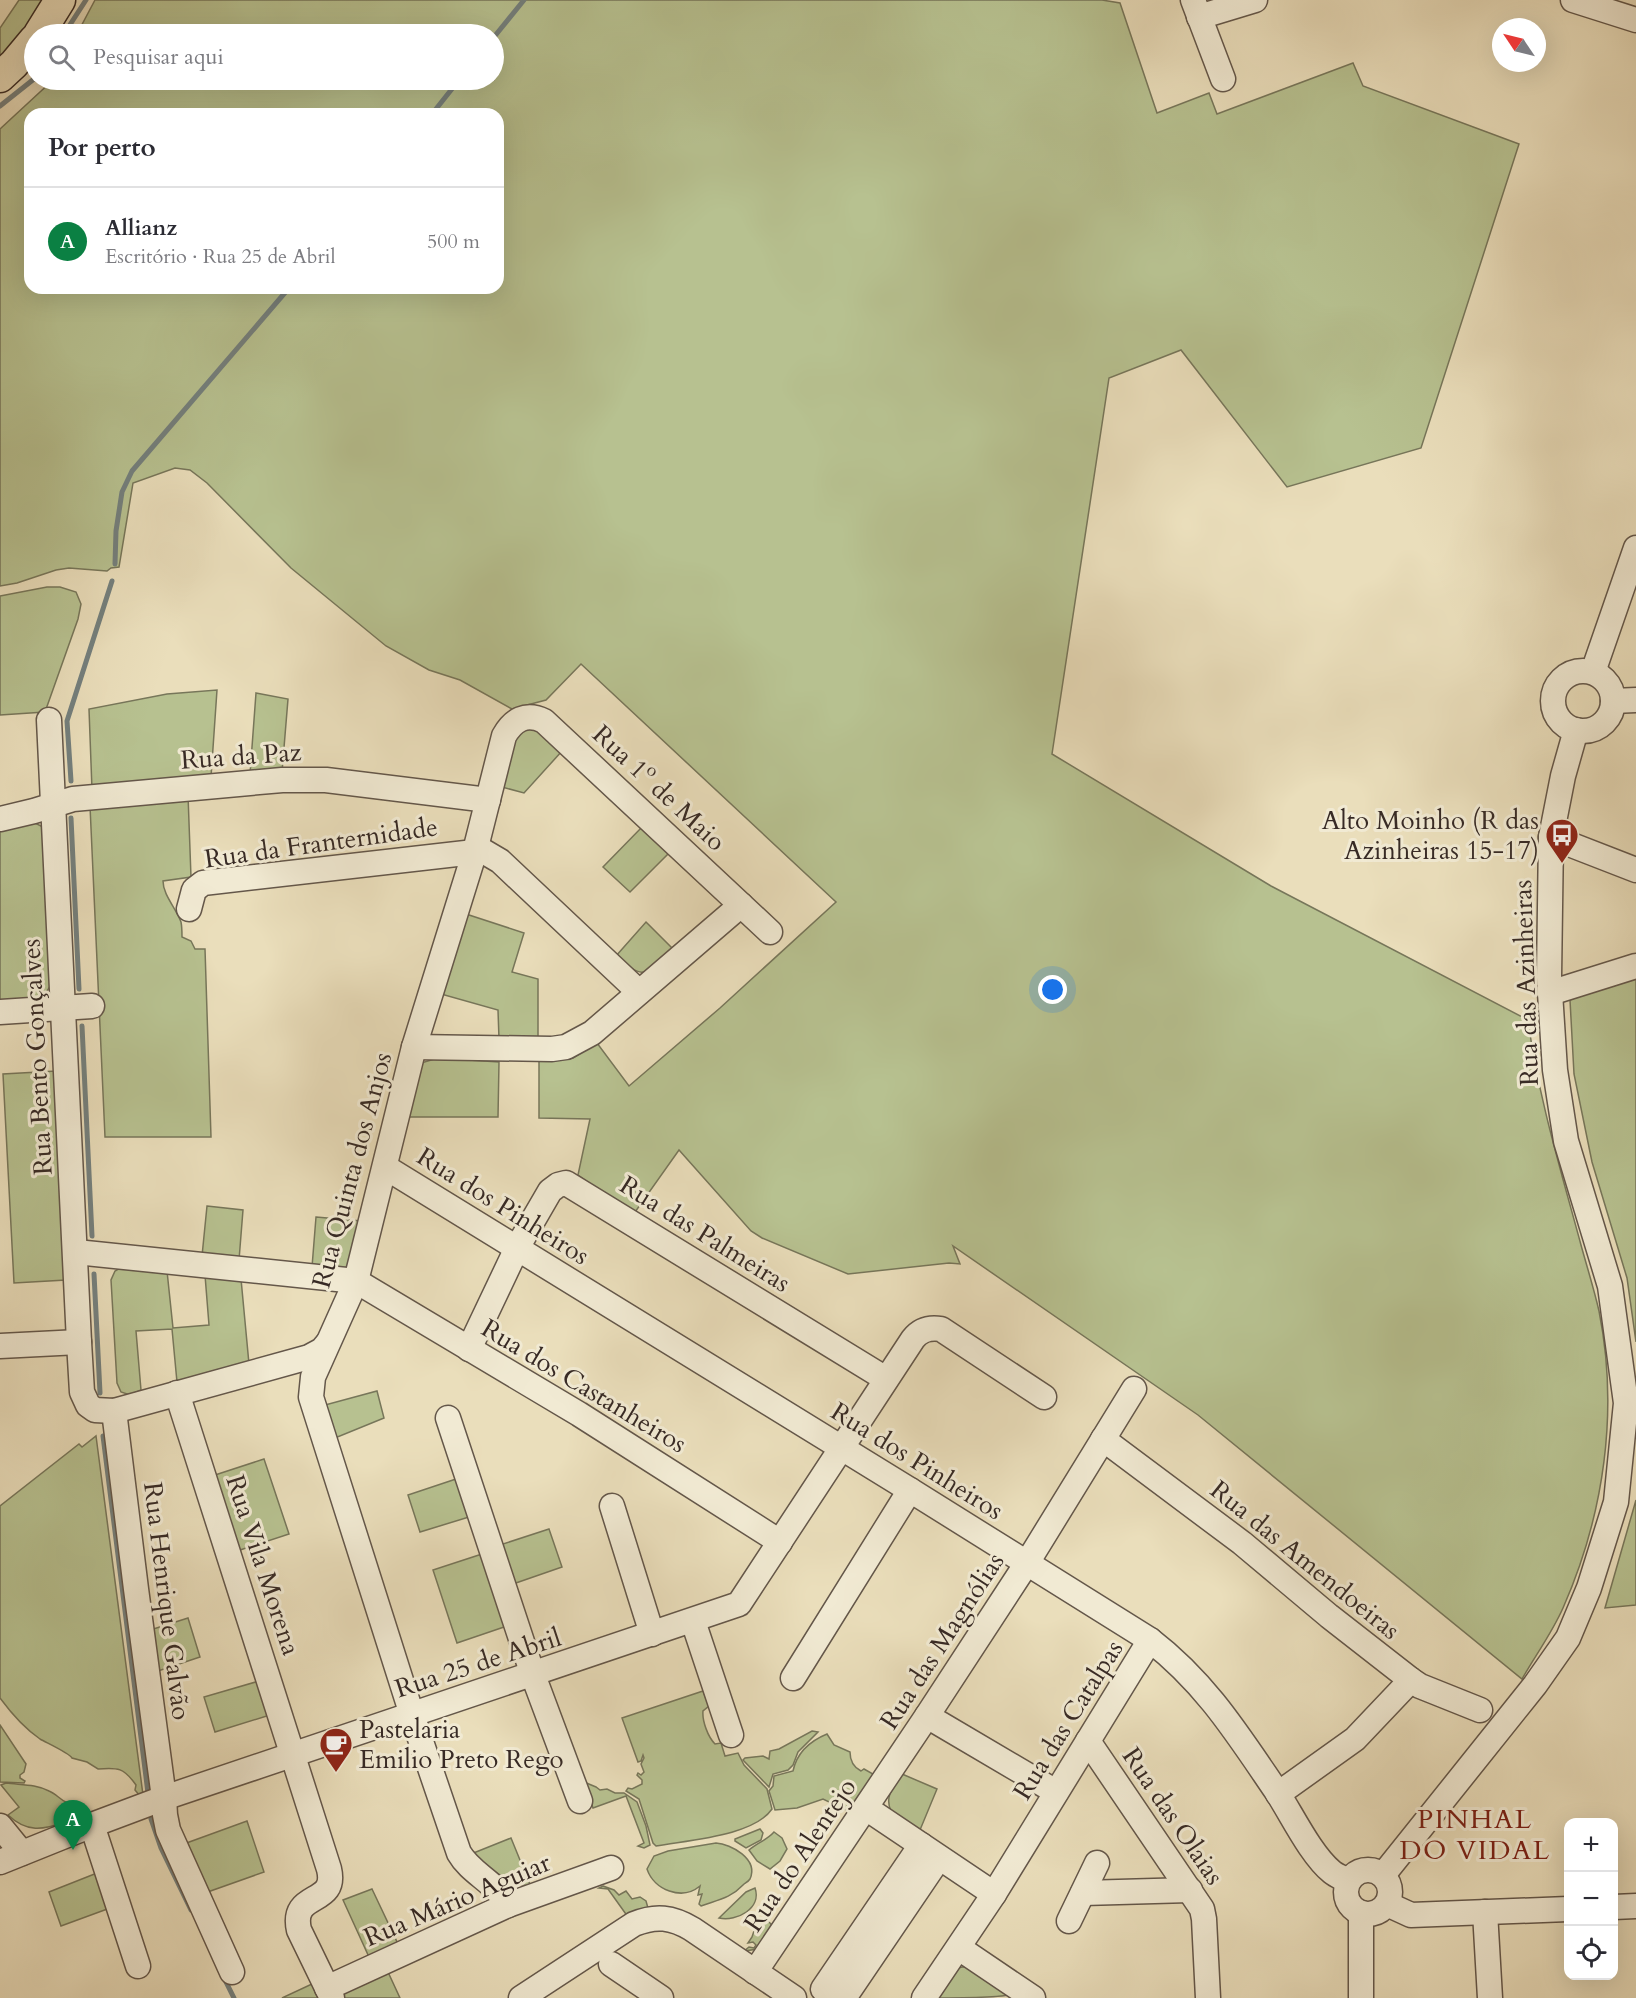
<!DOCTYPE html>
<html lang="pt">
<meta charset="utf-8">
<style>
body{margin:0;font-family:Cardo,serif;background:#f2f2f3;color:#2b2b33}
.controls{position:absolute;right:18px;bottom:18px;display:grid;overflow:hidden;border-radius:12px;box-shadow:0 6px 24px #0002}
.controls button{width:54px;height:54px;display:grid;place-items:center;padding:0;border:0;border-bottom:2px solid #e1e1e2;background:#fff;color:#2b2b33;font:30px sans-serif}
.compass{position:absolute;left:1492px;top:18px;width:54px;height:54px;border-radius:50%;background:#fff;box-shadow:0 6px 24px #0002;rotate:305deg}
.you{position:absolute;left:1053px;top:990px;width:21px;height:21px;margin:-15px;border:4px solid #fff;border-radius:50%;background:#1a73e8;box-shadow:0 0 0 9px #1a73e833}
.badge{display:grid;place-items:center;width:39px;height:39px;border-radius:50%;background:#0b8043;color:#fff;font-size:20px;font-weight:700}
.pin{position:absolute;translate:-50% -50px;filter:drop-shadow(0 2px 3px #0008)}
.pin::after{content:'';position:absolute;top:32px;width:21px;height:18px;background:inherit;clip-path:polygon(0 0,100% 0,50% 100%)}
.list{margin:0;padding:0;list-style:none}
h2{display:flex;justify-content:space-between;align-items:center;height:78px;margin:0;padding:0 24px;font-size:26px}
h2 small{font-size:20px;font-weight:400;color:#7c7c81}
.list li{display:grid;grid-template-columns:39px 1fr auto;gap:18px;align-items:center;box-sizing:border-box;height:108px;padding:0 24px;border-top:2px solid #e1e1e2}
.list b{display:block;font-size:22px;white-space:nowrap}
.list p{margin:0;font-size:20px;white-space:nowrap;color:#7c7c81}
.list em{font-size:20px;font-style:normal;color:#7c7c81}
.icon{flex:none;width:33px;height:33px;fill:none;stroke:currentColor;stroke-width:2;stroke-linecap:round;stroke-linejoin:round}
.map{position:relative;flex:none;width:1636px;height:1998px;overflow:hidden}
.search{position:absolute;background:#fff;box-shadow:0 6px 24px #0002;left:24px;top:24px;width:480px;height:66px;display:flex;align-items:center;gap:15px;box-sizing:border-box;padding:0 21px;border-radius:33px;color:#7c7c81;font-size:22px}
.panel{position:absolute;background:#fff;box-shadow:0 6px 24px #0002;left:24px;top:108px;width:480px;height:186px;border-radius:18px}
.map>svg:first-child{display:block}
.green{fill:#b7c190;stroke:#77765a;stroke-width:1.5;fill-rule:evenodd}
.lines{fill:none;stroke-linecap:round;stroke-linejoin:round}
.stream{stroke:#74807e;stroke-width:5}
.minor-casing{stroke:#64574a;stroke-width:27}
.major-casing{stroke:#372a25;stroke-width:33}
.minor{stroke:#f1ead3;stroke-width:24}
.major{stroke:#eadebb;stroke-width:30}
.labels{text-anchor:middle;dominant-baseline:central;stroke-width:6;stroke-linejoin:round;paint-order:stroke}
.street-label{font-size:26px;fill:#372a25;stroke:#f1ead3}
.poi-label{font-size:26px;fill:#372a25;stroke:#f1ead3;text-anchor:end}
.neighbourhood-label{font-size:27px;letter-spacing:1.5px;fill:#7a1f14;stroke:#f1ead3}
</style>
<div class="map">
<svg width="1636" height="1998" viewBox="0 0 1636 1998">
<rect width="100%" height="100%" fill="#eadebb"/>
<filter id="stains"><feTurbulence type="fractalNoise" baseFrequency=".00333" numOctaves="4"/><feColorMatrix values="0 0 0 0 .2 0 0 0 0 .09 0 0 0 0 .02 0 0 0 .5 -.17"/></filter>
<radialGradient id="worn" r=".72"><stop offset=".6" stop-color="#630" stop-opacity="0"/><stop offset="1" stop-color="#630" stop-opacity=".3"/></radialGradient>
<!-- green -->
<g class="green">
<polygon points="19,0 45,0 32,22 0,61 0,28"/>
<path d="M 95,0 L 1102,0 L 1120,3 L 1157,113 L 1209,93 L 1217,114 L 1353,63 L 1363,86 L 1519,144 L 1421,448 L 1287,487 L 1181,350 L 1109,378 L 1052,754 L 1271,886 L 1528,1020 C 1538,1096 1561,1171 1581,1245 C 1587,1267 1594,1289 1599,1311 C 1619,1411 1604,1515 1563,1608 C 1552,1633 1535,1656 1522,1679 L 1198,1415 L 953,1246 L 960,1264 L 949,1263 L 848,1274 L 762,1238 L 751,1231 L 679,1150 L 633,1215 L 578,1175 L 590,1119 L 539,1118 L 539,1061 L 573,1058 L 597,1043 L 629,1086 L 720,1008 L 836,902 L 581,664 L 546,700 L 512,709 L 460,680 L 429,670 L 386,646 L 291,568 L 207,483 L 190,470 L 175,468 L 133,483 L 119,567 L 111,568 L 107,571 L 69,568 L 56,570 L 17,583 L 0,586 L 0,129 L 53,80 L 494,80 L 494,34 L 77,34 ZM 30,114 L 498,114 L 498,288 L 30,288 Z"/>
<polygon points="47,587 60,587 76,592 81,604 78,619 45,712 0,715 0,596"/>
<polygon points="217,690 211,777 92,790 89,709 167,694"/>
<polygon points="256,693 288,699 282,772 250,774"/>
<polygon points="535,728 562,751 524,793 502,787 513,741 521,730"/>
<path d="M 188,795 L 191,877 L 163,881 C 163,895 176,908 181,922 C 182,927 182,933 182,937 L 191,941 L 195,949 L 205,949 L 211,1137 L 105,1137 L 90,806 Z"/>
<polygon points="35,823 43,827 51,985 45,994 41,998 0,1001 0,830"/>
<polygon points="642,827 669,853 630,892 603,867"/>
<polygon points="466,914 524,933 512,972 538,979 538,1040 499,1039 498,1010 441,994"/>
<path d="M 646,922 L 673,949 C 645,973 646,983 616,956 Z"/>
<polygon points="1636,971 1636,1342 1627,1278 1592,1162 1574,1074 1570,1000"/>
<polygon points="438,1058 499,1062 498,1117 404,1117 421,1063"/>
<polygon points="56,1071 66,1280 14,1283 3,1074"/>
<polygon points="207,1206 243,1210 239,1260 202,1256"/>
<polygon points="316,1217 361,1221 348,1268 312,1267"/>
<polygon points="122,1267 167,1271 173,1328 209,1325 205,1275 241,1279 249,1364 177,1382 172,1329 136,1331 141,1390 130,1395 121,1392 117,1383 111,1280 115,1271"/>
<polygon points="377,1391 384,1418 335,1438 325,1405"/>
<path d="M 96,1436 L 143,1795 L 140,1796 L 135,1790 L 136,1785 C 124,1768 118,1767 98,1769 L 87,1762 L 72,1758 C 69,1753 47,1743 40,1739 C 24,1728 11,1713 0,1698 L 0,1506 L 79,1444 L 82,1447 Z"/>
<polygon points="264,1459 289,1534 240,1550 215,1475"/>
<polygon points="456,1479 469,1517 420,1532 408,1495"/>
<polygon points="1636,1500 1636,1605 1605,1608"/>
<polygon points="549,1529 562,1567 513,1584 500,1545"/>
<polygon points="482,1554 507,1626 457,1643 433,1570"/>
<polygon points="188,1618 200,1657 152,1673 147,1631"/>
<polygon points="259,1681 270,1715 215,1732 204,1697"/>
<path d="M 703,1691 L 709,1706 L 703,1711 C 702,1721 708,1737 715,1744 L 721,1743 L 725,1756 L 738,1753 L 744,1765 L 767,1789 L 772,1809 C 754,1836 688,1840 656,1846 L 653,1843 L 639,1799 L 626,1791 L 628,1788 L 632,1789 L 642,1784 L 642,1780 L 637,1775 L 638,1773 L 641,1775 L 644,1772 L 641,1764 L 644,1758 L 643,1755 L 641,1761 L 638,1762 L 622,1718 Z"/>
<polygon points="0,1725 26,1764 24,1772 20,1775 20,1778 25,1781 24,1783 0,1782"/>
<polygon points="812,1731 818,1732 798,1752 793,1765 788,1770 773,1774 769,1787 743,1760 745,1758 763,1756 769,1759 770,1751 779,1749"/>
<path d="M 827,1734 L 834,1745 L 850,1752 C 850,1761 853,1767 861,1771 L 864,1769 L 873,1774 L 876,1778 L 858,1806 L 846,1810 L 823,1799 L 797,1808 L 775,1810 L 769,1791 L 773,1786 L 774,1776 L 793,1771 C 797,1752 810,1741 827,1734 Z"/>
<path d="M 902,1774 L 937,1789 L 920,1830 L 891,1811 C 884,1796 894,1786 902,1774 Z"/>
<polygon points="584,1782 596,1787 600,1790 607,1789 615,1793 624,1793 637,1802 646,1826 650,1845 644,1848 638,1846 644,1843 626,1796 593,1808"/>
<path d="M 6,1783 C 21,1785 36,1784 49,1791 C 59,1795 63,1805 75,1803 L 77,1805 C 75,1814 72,1816 64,1819 L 65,1822 C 43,1830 27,1833 8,1815 L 19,1807 L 1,1785 Z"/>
<polygon points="247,1821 264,1872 202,1894 181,1845"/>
<polygon points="760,1829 763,1833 761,1840 746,1848 735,1841 735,1839"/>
<path d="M 774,1832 L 782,1838 L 787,1849 L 780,1861 L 770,1869 L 757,1861 L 749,1850 C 757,1843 767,1840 774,1832 Z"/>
<path d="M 511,1838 L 531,1887 C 506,1882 490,1869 471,1854 Z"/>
<path d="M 716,1843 C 731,1844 759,1859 750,1879 C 748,1882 745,1883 743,1885 C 731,1898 717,1900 701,1906 L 699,1904 L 702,1894 L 698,1895 L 700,1886 C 682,1901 654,1890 647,1869 L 654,1856 L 668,1851 Z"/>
<polygon points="97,1873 110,1908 61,1926 49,1892"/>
<polygon points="603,1886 614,1890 619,1895 626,1891 632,1899 640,1897 646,1901 648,1908 628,1917 608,1889 599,1888"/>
<path d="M 755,1888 C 762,1908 737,1922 719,1918 L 746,1892 Z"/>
<polygon points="372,1889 398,1944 369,1957 343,1900"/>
<polygon points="766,1919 771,1924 772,1929 758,1949 744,1951 749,1947 754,1948 756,1945 753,1942 748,1943 752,1937 757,1922"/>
<path d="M 963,1967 L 971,1967 L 1013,1994 C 1002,1998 949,1998 932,1998 L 957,1968 Z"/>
<polygon points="388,1972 400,1998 343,1998 343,1994"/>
<polygon points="314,1983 320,1998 282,1998"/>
</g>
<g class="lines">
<!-- stream -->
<g class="stream">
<polyline points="64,34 86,0"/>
<polyline points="494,37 524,0"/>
<polyline points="0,106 34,79"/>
<polyline points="432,114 459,80"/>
<polyline points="115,564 116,531 122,492 132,471 289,288"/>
<polyline points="71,781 67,721 112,581"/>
<polyline points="71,818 79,989"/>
<polyline points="82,1026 92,1236"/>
<polyline points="94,1274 100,1393"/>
<polyline points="103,1436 148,1793"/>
<polyline points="151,1819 161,1848 191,1910"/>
<polyline points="224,1978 234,1998"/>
</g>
<defs>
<g id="minor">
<polyline points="1193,0 1223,79"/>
<polyline points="1573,0 1636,20"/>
<polyline points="1199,17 1255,0"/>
<circle cx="1583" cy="701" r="30"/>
<polyline points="1593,672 1636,548"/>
<polyline points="1613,701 1636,700"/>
<polyline points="49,720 79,1342 82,1392 88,1405 95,1410 114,1411 309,1357 322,1350 327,1344"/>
<polyline points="0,819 34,811 73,799 282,780 326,780 488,800"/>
<polyline points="1551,837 1636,870"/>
<polyline points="189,909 194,890 203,883 483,851 500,861 639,992"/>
<polyline points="1550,993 1636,966"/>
<polyline points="0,1012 92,1006"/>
<polyline points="414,1047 552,1049 566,1047 592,1033 741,905"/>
<path d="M 385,1167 L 910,1490 L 1150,1640 C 1206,1683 1238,1735 1277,1792 C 1292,1815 1311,1855 1332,1872 C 1337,1876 1343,1878 1348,1881"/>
<polyline points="76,1252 356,1281 579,1414 780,1542"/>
<polyline points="0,1346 79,1342"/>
<polyline points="469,1349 517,1248 550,1191 558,1185 566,1183 886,1379"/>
<path d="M 177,1393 L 329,1869 C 338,1907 290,1890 299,1930 L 332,1998"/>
<polyline points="114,1411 136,1589 164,1798 165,1815 168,1830 232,1972"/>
<polyline points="448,1418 533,1675 580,1801"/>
<polyline points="1103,1439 1242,1543 1329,1616 1411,1680 1420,1686 1480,1710"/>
<polyline points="612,1506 652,1634"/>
<polyline points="693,1621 731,1735"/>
<polyline points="793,1678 910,1490"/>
<polyline points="927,1716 1056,1792"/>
<polyline points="1088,1741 1202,1909 1204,1919 1208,1998"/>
<polyline points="1278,1794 1355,1739 1411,1680"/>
<polyline points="866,1808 994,1894"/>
<polyline points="92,1825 138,1966"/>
<polyline points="0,1826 22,1853"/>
<path d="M 0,1862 L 92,1825 L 164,1798 L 739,1604 L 913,1339 C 920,1330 929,1327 941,1329 L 1044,1397"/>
<circle cx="1368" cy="1892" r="22"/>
<polyline points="1383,1875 1535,1685 1568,1638 1589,1588 1616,1502 1626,1403 1610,1286 1566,1141 1555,1070 1549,977 1551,837 1563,776 1576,730"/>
<polyline points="1083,1893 1190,1890"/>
<polyline points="1387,1904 1411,1915 1568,1909"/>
<path d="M 508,1905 C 496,1882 471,1874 459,1853 L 412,1715 L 311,1397 L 313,1377 L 356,1281 L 414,1047 L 475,851 L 504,736 C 513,720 526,712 544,721 L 770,932"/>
<polyline points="1614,1907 1636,1906"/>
<polyline points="1485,1912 1490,1998"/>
<polyline points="1361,1913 1361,1998"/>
<polyline points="1069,1921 1097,1863"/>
<polyline points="959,1948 1033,1998"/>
<polyline points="611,1964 661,1998"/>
<polyline points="755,1972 927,1716 1027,1563 1134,1389"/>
<polyline points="327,1988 508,1905 611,1868"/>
<path d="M 521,1998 L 634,1924 C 656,1915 672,1917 692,1929 L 794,1998"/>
<polyline points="835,1998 823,1989 921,1845"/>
<polyline points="844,1998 939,1858"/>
<polyline points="924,1998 994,1894 1150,1640"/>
</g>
<g id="major">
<polyline points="39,34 60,0"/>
<polyline points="0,77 14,64 34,40"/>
</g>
</defs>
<!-- minor casing -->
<use href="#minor" class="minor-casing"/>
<!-- major casing -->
<use href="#major" class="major-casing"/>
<!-- minor -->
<use href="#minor" class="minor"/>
<!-- major -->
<use href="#major" class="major"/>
</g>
<!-- icons -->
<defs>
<symbol id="bus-pin" viewBox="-11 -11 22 30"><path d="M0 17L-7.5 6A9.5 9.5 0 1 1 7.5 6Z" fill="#8f2418" stroke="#f1ead3"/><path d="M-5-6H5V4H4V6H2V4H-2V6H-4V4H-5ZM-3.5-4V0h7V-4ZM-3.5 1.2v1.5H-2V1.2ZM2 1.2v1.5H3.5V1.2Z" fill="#fff"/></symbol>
<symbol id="cafe-pin" viewBox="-11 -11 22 30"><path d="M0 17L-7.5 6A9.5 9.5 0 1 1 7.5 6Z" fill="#8f2418" stroke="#f1ead3"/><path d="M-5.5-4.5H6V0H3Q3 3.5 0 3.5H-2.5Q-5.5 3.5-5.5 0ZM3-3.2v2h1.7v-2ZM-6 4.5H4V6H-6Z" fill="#fff"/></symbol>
</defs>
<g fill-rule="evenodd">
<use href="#bus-pin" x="1543" y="816" width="38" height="52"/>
<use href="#cafe-pin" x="317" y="1725" width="38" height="52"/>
</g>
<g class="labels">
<!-- street labels -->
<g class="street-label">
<text transform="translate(241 756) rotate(-4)">Rua da Paz</text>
<text transform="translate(659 788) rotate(43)">Rua 1º de Maio</text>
<text transform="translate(321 843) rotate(-8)">Rua da Franternidade</text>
<text transform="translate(1526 983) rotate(-92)">Rua das Azinheiras</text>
<text transform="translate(37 1057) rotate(-93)">Rua Bento Gonçalves</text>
<text transform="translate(352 1170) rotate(-75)">Rua Quinta dos Anjos</text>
<text transform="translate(503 1206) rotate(32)">Rua dos Pinheiros</text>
<text transform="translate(705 1234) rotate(32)">Rua das Palmeiras</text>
<text transform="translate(584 1386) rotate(31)">Rua dos Castanheiros</text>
<text transform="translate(917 1461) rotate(32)">Rua dos Pinheiros</text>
<text transform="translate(1305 1560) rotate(39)">Rua das Amendoeiras</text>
<text transform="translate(263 1565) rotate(72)">Rua Vila Morena</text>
<text transform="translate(167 1601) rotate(83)">Rua Henrique Galvão</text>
<text transform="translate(942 1641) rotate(-57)">Rua das Magnólias</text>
<text transform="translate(478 1663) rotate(-18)">Rua 25 de Abril</text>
<text transform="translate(1068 1720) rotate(-58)">Rua das Catalpas</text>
<text transform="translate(1173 1816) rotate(56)">Rua das Olaias</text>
<text transform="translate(800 1855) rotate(-56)">Rua do Alentejo</text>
<text transform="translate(457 1900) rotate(-23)">Rua Mário Aguiar</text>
</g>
<!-- poi labels -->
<g class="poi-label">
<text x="1539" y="820">Alto Moinho (R das<tspan x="1539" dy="30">Azinheiras 15-17)</tspan></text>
<text x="359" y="1729" text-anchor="start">Pastelaria<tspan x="359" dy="30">Emilio Preto Rego</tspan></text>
</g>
<!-- neighbourhood labels -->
<g class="neighbourhood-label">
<text x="1475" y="1819">PINHAL<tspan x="1475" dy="31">DO VIDAL</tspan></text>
</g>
</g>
<rect width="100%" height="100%" filter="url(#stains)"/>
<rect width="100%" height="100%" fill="url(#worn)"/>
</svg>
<div class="controls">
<button>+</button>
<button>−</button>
<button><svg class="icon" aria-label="locate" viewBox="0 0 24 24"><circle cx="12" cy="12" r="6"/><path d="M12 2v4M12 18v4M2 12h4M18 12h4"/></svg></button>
</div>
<svg class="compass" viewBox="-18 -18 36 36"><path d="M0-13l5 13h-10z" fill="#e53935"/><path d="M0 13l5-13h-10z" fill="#7c7c81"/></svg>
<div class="you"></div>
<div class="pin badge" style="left:73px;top:1850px">A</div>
<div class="search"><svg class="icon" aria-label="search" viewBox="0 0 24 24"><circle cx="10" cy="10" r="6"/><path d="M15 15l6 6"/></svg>Pesquisar aqui</div>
<section class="panel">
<h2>Por perto<small></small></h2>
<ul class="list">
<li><span class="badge">A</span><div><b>Allianz</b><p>Escritório · Rua 25 de Abril</p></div><em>500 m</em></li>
</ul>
</section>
</div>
